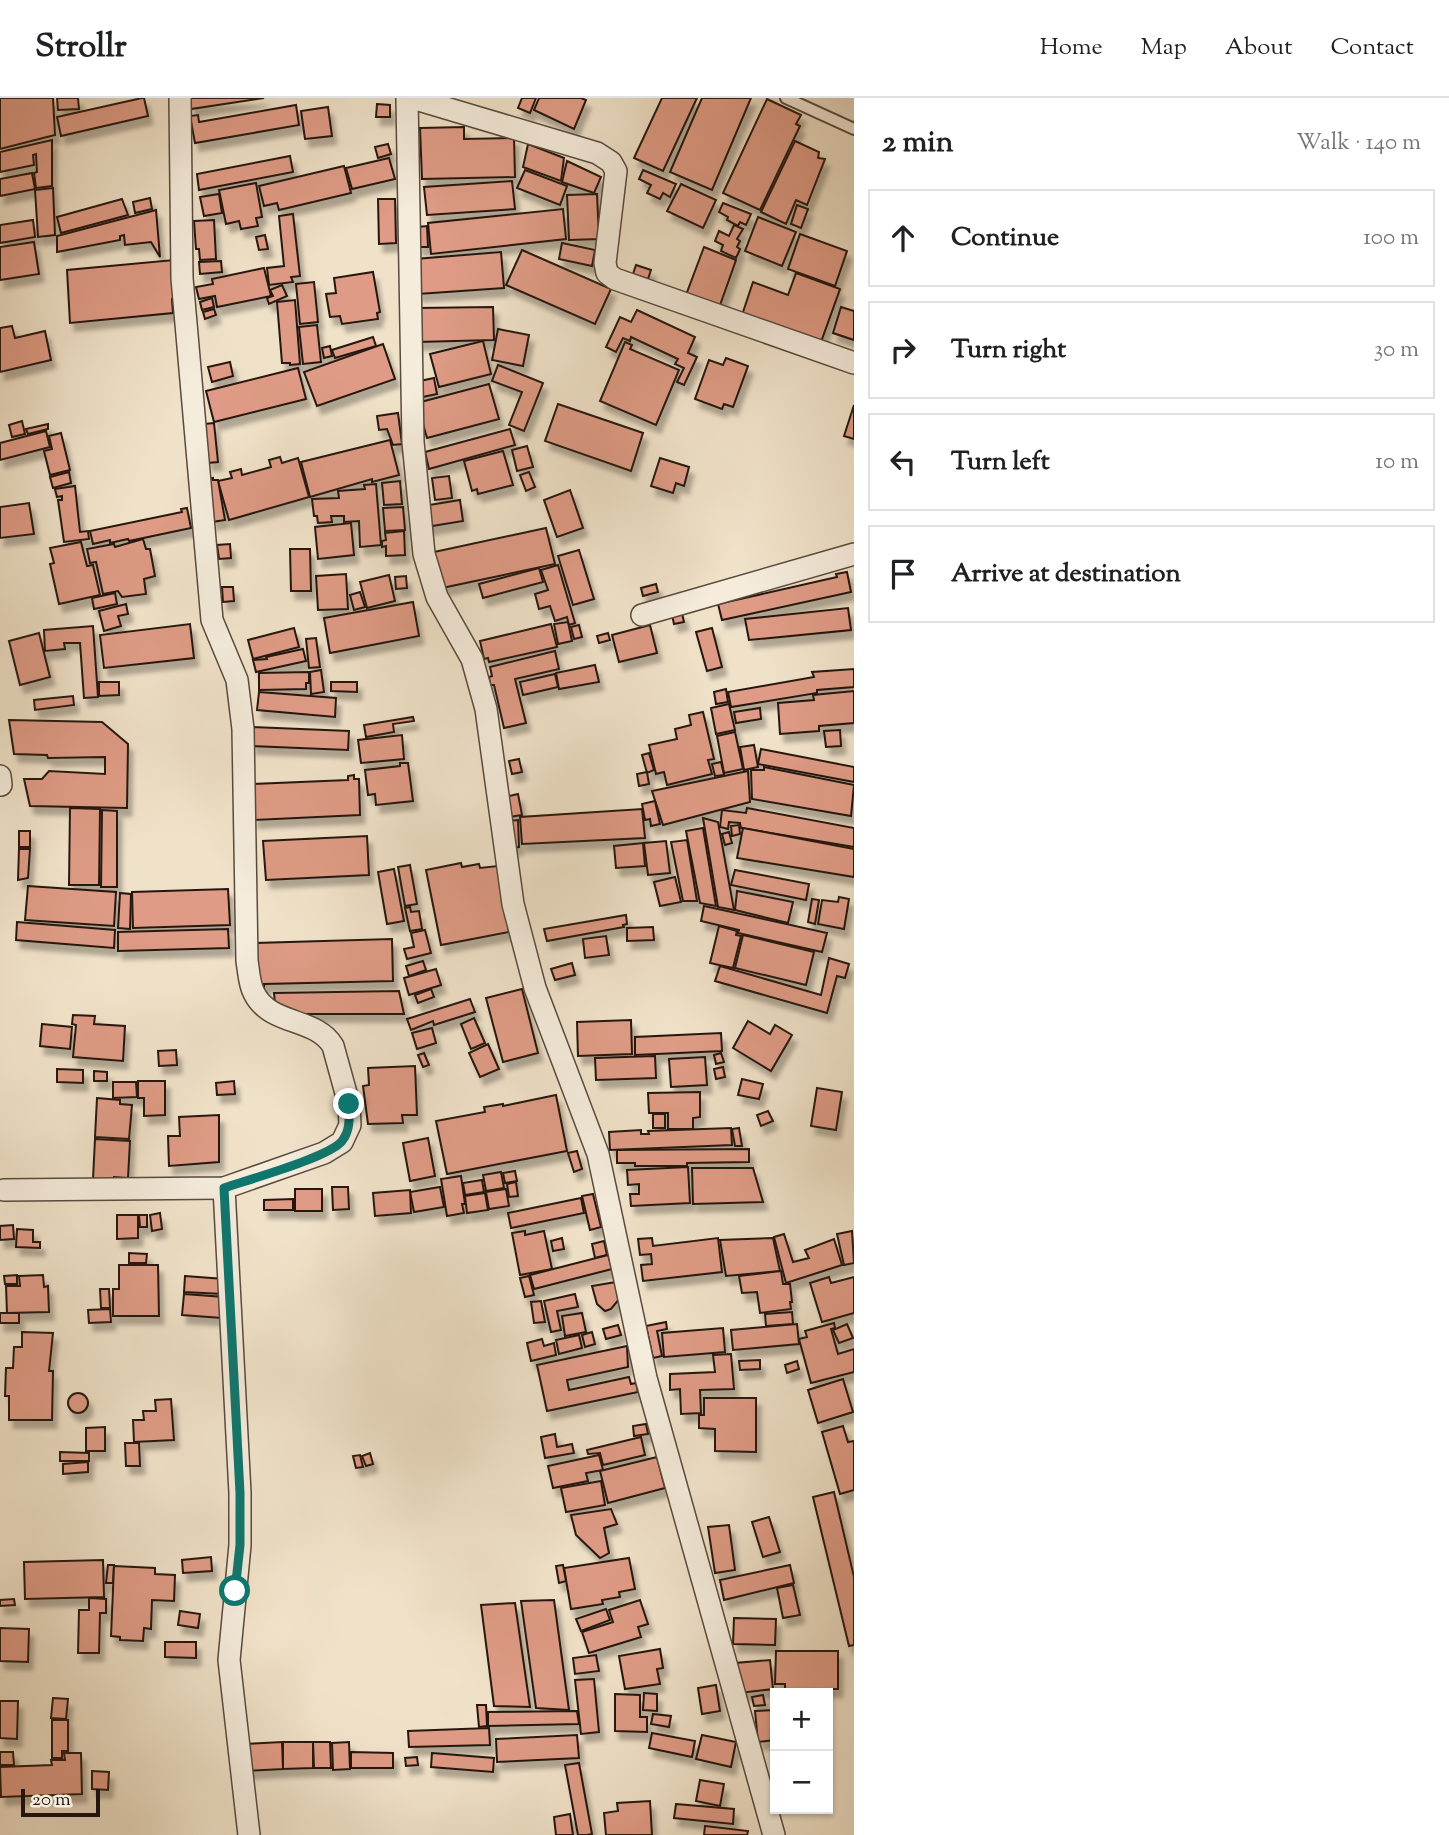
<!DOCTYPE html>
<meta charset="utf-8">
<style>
body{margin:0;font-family:"Sorts Mill Goudy",serif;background:#f2f2f2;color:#202124}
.controls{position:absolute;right:21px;bottom:21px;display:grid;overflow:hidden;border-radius:0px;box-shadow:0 2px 5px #0004}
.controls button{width:63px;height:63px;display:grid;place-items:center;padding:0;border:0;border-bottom:2px solid #e0e0e0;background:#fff;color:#202124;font:35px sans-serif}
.scale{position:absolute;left:21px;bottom:18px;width:79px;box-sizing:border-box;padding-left:7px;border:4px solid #251710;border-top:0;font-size:19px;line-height:24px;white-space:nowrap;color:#251710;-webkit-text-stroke:5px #f5ecdc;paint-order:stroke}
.stop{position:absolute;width:21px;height:21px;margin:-16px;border:5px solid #0f766e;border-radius:50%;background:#fff}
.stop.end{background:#0f766e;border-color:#fff;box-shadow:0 2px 7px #0008}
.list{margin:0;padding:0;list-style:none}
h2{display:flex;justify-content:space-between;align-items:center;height:91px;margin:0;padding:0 28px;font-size:30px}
h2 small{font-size:23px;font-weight:400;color:#757577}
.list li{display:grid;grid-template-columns:46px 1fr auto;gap:21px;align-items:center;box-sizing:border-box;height:98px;margin:0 14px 14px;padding:0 14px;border:2px solid #e0e0e0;border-radius:0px}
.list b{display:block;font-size:26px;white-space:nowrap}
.list em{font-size:23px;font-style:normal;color:#757577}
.icon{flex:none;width:38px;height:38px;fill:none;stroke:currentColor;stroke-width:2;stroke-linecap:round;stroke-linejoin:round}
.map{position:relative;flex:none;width:854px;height:1737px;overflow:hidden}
header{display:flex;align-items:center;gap:42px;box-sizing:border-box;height:98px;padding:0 35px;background:#fff;border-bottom:2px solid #e0e0e0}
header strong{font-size:33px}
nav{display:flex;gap:38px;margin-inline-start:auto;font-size:24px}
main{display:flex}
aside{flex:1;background:#fff}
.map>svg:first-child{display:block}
.building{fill:#df9b85;stroke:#251710;stroke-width:2;filter:url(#shadow)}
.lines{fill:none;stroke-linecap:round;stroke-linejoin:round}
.lane-casing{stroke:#584a3e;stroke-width:14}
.street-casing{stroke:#584a3e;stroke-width:24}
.lane{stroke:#f5ecdc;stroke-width:10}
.street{stroke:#f5ecdc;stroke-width:21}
.route{stroke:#0f766e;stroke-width:9}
</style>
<header>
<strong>Strollr</strong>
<nav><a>Home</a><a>Map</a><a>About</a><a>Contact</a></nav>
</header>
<main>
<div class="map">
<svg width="854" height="1737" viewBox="0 0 854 1737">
<defs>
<filter id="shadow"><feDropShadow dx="4.5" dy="8" stdDeviation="2" flood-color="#0004"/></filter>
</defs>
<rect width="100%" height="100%" fill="#f0e2c9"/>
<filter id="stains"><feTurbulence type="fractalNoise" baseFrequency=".00286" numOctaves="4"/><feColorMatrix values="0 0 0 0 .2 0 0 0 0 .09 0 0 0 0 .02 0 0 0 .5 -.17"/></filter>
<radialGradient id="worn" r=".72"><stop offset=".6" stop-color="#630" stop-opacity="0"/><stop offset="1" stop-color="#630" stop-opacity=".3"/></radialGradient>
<!-- building -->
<g class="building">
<polygon points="0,0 53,0 55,37 0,51"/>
<polygon points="57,0 78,0 79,11 58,12"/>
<polygon points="142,0 144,0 148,18 61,38 57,19"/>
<polygon points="189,0 264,0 191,11"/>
<polygon points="522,0 536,0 530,15 518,10"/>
<polygon points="539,0 581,0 586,2 574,31 534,12"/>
<polygon points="662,0 697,0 663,73 634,60"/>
<polygon points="702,0 751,0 712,92 670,74"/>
<polygon points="767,1 801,17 796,26 800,28 760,112 723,95"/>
<polygon points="377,6 390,7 390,19 376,19"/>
<polygon points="296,7 299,27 195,45 190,18 198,17 199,24"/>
<polygon points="328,9 332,38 305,41 301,13"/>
<polygon points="464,29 464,41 514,40 515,79 422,81 420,30"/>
<polygon points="52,42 52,88 36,90 34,75 37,74 36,56 33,57 34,67 0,74 0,54"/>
<polygon points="795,43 819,54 818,60 825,61 807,107 796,102 786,126 761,114"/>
<polygon points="388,46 391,56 378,60 375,49"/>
<polygon points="528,46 564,60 561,83 523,69"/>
<polygon points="290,58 293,74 199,92 197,76"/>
<polygon points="389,60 395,81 352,91 346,70"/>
<polygon points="567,63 601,79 594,95 562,84"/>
<polygon points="344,68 351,95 279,112 277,105 264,108 259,88"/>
<polygon points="525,72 567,88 560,107 517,90"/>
<polygon points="643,72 676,86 670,99 663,95 660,101 647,95 651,87 639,81"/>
<polygon points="32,75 35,91 0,98 0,81"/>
<polygon points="512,83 515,111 427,117 424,89"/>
<polygon points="256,85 262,119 256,120 258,128 241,131 239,123 226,126 219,92"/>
<polygon points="681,86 716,102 703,130 667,113"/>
<polygon points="53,90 55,137 38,139 35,92"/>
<polygon points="219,96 222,115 204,118 200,99"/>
<polygon points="597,96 599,141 569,142 567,97"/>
<polygon points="150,100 152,111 135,115 133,104"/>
<polygon points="122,101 128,117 61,135 57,119"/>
<polygon points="378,101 395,101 396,145 379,146"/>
<polygon points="723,105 751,116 746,127 740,124 738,128 727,122 728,119 719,114"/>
<polygon points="797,107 808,111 801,130 791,126"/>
<polygon points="563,111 566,141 431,156 428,125"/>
<polygon points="156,112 160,159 151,144 125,147 124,137 120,138 120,142 57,154 57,138"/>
<polygon points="293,116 300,178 291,179 293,184 269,187 267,170 284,168 279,118"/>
<polygon points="758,119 796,134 782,168 745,153"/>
<polygon points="33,122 35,139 0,145 0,127"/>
<polygon points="214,122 216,161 200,162 199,151 196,151 194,123"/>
<polygon points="734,127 743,131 737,141 740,143 737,149 740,151 736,160 721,153 723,147 715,143 719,133 729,138"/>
<polygon points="427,128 428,149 418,149 417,129"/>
<polygon points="800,136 847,153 835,188 788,171"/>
<polygon points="265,137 268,151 259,152 256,139"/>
<polygon points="34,144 39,176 0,182 0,149"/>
<polygon points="562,145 595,152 592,168 559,161"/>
<polygon points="704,149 736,162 719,210 686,197"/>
<polygon points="522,152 611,191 595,226 506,187"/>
<polygon points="501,154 504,190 418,196 415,161"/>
<polygon points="174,162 176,200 172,201 173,215 70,225 67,172"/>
<polygon points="221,163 222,174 200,176 199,164"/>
<polygon points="636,167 651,172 648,181 633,176"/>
<polygon points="264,170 271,198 217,209 215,198 199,201 196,189 213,186 212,181"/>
<polygon points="373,174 380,214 377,215 378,221 342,226 340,218 330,219 326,196 336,195 334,180"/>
<polygon points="796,175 840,191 821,244 742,217 753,184 788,197"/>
<polygon points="314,184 318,224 300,226 296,186"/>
<polygon points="282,187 287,198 269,206 267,200 273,198 270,192"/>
<polygon points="212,200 214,209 202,212 200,204"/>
<polygon points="295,202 300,266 290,267 290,265 282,265 277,204"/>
<polygon points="493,209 494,242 417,244 416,210"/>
<polygon points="841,209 854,213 854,242 833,235"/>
<polygon points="214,211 216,217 205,221 203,214"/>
<polygon points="637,212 695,239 688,255 697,259 684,287 677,284 684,270 675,266 678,261 631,239 630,243 623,240 616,254 606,249 620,219 631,224"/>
<polygon points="317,227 321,264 303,266 299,229"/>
<polygon points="12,228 15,240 45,233 51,262 0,274 0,230"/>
<polygon points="498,231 529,237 523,268 492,262"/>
<polygon points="373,239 376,248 335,260 332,252"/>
<polygon points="483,243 491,276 439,289 430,256"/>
<polygon points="625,244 632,247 630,251 679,272 656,327 600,303"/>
<polygon points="383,246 395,281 317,308 304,274"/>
<polygon points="330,248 332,258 324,260 322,250"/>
<polygon points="726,260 748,268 733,309 724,306 722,311 695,301 709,262 723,267"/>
<polygon points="230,264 233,278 212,284 208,269"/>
<polygon points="498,267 543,285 524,333 509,327 522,294 492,283"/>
<polygon points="298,270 306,301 214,324 206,293"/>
<polygon points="434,280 437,296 418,300 415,284"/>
<polygon points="489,286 499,321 427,340 417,305"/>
<polygon points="558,306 643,335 631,373 545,343"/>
<polygon points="854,307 854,341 844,338"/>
<polygon points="398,315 402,346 393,347 387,331 379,332 377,318"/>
<polygon points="22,323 25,336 12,339 9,327"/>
<polygon points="214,325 218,364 208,365 204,326"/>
<polygon points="48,326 48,331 28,336 26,331"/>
<polygon points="510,331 515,347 429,371 425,354"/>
<polygon points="46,333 50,349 0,362 0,345"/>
<polygon points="61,335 70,372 50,377 44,353 52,351 49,338"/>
<polygon points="390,342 399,377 372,384 372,381 310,399 301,364"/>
<polygon points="527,348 533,369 517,373 512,352"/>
<polygon points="503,353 513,387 478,396 477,391 472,393 464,363"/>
<polygon points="280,359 282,365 298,360 309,399 229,422 218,383 232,380 230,374 241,371 242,377 271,369 269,362"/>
<polygon points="660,360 689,369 684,388 676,385 673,395 651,388"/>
<polygon points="69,374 71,385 53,390 50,379"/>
<polygon points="529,374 535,389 526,393 520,377"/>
<polygon points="449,378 452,400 435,402 432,380"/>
<polygon points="213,380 213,382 218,382 225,422 212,424 205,381"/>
<polygon points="400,383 402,406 384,407 382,385"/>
<polygon points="376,386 381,447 360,449 359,423 344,424 344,418 331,418 332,424 318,425 317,418 314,418 312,401 339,400 338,393 365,391 364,387"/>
<polygon points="75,388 80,434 88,433 89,441 64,444 58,402 62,402 62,398 57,399 55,391"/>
<polygon points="570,392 583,430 557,439 544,402"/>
<polygon points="460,402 463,423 426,429 423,408"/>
<polygon points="29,405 34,436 0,440 0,409"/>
<polygon points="403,409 405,432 385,433 383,410"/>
<polygon points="187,410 191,430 129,443 128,441 110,445 110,442 93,446 90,433 182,414 181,411"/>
<polygon points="351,425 354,457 318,461 315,429"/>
<polygon points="546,430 555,466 442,490 434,454"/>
<polygon points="404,433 405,457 386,458 386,448 382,449 382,443 386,442 385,435"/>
<polygon points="143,441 146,451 150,451 155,478 144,481 146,496 122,499 118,493 103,496 96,464 90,465 87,451 114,446 115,449"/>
<polygon points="81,444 87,468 93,467 100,497 59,506 50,466 54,465 50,450"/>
<polygon points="230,446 231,460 219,461 217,447"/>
<polygon points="290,451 310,451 311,493 291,493"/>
<polygon points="579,452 594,501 573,507 558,458"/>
<polygon points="558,467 575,525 569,527 567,519 555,523 550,508 539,511 535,496 548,492 541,472"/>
<polygon points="539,470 543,484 483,500 479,486"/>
<polygon points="847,474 851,494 722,522 718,506 837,479 836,476"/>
<polygon points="346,476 348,511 318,512 316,478"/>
<polygon points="389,477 395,503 367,510 360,484"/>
<polygon points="406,478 407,490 396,491 395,479"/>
<polygon points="656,486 658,494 643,498 641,490"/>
<polygon points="222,489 233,489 234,503 223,504"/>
<polygon points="360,494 365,509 354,512 350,497"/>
<polygon points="115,495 117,506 94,511 92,500"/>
<polygon points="413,504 419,538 330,555 324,520"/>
<polygon points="126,506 128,516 118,518 121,528 104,533 99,513"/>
<polygon points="848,510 851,532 749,542 745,521"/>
<polygon points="682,515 684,524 674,526 672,517"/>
<polygon points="568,524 572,543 558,546 554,526"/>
<polygon points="190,526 194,560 104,570 100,537"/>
<polygon points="551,526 557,549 489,564 488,560 484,561 480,543"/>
<polygon points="579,527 582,539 574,541 571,529"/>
<polygon points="650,527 657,555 619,564 612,537"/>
<polygon points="93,528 98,599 84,600 80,545 64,545 65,551 45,553 44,532"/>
<polygon points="294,530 299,549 253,561 248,542"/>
<polygon points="712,530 722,569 707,573 696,534"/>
<polygon points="39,535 50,579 20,587 9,543"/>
<polygon points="608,535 610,542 599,545 597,538"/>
<polygon points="316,540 320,569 309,570 306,541"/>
<polygon points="303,551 306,563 256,574 253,562 267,561 266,559"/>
<polygon points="555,553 559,571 515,581 526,625 504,630 494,587 490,587 489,579 492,578 490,569"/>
<polygon points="595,567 599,584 559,591 556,575"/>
<polygon points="854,571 854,589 817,592 817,595 731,609 728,594 814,579 812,574"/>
<polygon points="321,572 324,594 311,596 310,574"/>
<polygon points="309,574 309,585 306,585 306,591 259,592 259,575"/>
<polygon points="555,576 558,589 523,597 520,584"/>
<polygon points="99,584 119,584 119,597 99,598"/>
<polygon points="331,584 357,584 357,594 331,593"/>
<polygon points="726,591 728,604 716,606 714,594"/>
<polygon points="854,593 854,625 819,628 819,633 780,636 778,605 814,602 813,597"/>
<polygon points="259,594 336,600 335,619 257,612"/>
<polygon points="73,598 74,607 35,612 34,602"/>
<polygon points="729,606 735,632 716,636 711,610"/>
<polygon points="760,610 761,621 736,625 734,614"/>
<polygon points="703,614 714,661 708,662 712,676 667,687 664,674 656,676 649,647 677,641 675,631 691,627 689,617"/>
<polygon points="413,619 414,623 393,626 394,634 366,639 364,627"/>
<polygon points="9,622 102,624 128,646 127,710 30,708 24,681 42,681 49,673 105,676 105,659 48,660 47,657 14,656"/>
<polygon points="252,629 349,633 348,652 251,648"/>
<polygon points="840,632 841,648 826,649 824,633"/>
<polygon points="735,634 743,671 724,675 717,638"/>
<polygon points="402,637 404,661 361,665 358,642"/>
<polygon points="754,647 758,669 744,672 740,649"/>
<polygon points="761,651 854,669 854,684 758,666"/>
<polygon points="649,655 654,672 647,675 642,657"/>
<polygon points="519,661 522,674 512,676 509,663"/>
<polygon points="721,664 724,677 715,678 712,666"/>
<polygon points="400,665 408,665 413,703 376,707 375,696 368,697 365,672 400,668"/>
<polygon points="764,669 854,687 851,718 752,701 751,672 764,672"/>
<polygon points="748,673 750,704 663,727 652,693"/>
<polygon points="647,674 649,686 639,688 637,676"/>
<polygon points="354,677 354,681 359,681 360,717 254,722 253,686 348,682 348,678"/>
<polygon points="518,696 522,717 509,719 505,699"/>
<polygon points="655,703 660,726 651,728 650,721 645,722 642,706"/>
<polygon points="70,710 100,711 99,787 69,787"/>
<polygon points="747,710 854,730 854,749 741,730 740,725 729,724 728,731 720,729 722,712 746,715"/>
<polygon points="642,711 645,740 522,746 520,719"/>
<polygon points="102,712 117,713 117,789 101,789"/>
<polygon points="703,720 718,724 734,812 718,809"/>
<polygon points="518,722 519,749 510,750 509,723"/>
<polygon points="739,727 740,736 732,738 731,728"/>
<polygon points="703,730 716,808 700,805 686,733"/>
<polygon points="743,730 854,751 854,779 737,760"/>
<rect x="19" y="733" width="11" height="16"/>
<polygon points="729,734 732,745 725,747 722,736"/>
<polygon points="367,738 369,777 266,782 263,743"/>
<polygon points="687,742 697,803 683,803 671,744"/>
<polygon points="666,743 670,775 648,777 644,745"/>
<polygon points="643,745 645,768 616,770 614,748"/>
<polygon points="19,751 30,751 28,780 18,782"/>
<polygon points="461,765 462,769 479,766 480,770 498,768 509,834 441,847 426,772"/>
<polygon points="410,767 417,806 405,808 398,769"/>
<polygon points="394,771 404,823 387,826 378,774"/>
<polygon points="735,772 809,786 806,802 731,787"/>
<polygon points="675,779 681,804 660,808 654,784"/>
<polygon points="28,788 116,794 114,828 25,822"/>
<polygon points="228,791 230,827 133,830 132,794"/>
<polygon points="737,793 793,804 788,825 735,812"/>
<polygon points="120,795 131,796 130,831 118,830"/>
<polygon points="839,799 849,801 844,831 818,826 822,802 838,804"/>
<polygon points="812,801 819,802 815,826 808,824"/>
<polygon points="704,808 827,835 822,854 738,835 739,832 701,823"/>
<polygon points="410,809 411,814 419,813 422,831 410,833 405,810"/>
<polygon points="626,817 627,826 623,827 624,829 547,843 544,831"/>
<polygon points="17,824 115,832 114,850 16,842"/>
<polygon points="719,828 737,833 736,837 741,838 733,870 710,865"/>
<polygon points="653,829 654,842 627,843 627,830"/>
<polygon points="228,831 229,850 118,853 118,834"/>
<polygon points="425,832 431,855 407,861 404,851 414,849 411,835"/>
<polygon points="743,837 814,854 806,887 735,870"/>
<polygon points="606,838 609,857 585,860 583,841"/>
<polygon points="392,841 393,883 264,886 264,890 256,891 255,845"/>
<polygon points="829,860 849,866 845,880 837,878 827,915 715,883 720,868 821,897"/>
<polygon points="423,863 426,872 409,878 406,868"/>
<polygon points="572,865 575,877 555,882 551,871"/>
<polygon points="436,871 441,887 409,897 404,880"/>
<polygon points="431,891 434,899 418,905 415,897"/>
<polygon points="522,891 538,955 503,964 486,900"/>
<polygon points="399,893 404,916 276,916 274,895"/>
<polygon points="470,901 475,914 434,927 433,923 411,932 407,921"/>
<polygon points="73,917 95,918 94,926 125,928 123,963 73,959 76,927 72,926"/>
<polygon points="474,920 485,945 471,951 461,926"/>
<polygon points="631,922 632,956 578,958 577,924"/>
<polygon points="748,923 770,936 775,927 792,937 771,973 733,950"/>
<polygon points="42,926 72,929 70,951 40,948"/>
<polygon points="432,930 436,945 417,951 412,935"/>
<polygon points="721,935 722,953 635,957 635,939"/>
<polygon points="488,946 499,971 480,979 469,955"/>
<polygon points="176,952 177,967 159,968 158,953"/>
<polygon points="424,955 429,967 423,969 418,957"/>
<polygon points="721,955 724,964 716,966 714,957"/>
<polygon points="655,958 656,980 596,982 595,960"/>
<polygon points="705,959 707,987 671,989 669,961"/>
<polygon points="415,968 417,1017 402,1017 403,1025 368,1026 363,988 369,987 368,970"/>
<polygon points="723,969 725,979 716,981 714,971"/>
<polygon points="57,971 83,972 83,985 57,984"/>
<polygon points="94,973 107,974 107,983 94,983"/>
<polygon points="742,981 763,986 759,1001 738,997"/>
<polygon points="138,983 165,983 165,1017 144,1018 144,1000 138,1000"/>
<polygon points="234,983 235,996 217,997 216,985"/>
<polygon points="113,984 136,984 137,999 113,1000"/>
<polygon points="817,990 842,994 836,1032 811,1028"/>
<polygon points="700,994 700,1019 693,1020 693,1031 668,1031 668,1015 649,1015 648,995"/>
<polygon points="556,997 567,1053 447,1076 436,1023 485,1014 484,1009 503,1006 503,1008"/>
<polygon points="97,1000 120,1002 120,1006 132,1007 129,1041 95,1039"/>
<polygon points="768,1013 773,1023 761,1028 757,1017"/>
<rect x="653" y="1016" width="12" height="14"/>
<polygon points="219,1017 219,1064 169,1068 168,1038 180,1038 179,1019"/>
<polygon points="731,1030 732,1047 610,1052 609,1034 641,1032 641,1036 649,1036 648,1033"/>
<polygon points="739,1030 742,1048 735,1048 732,1031"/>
<polygon points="428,1040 435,1078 410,1083 403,1045"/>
<polygon points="95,1041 130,1043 128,1080 114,1079 114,1082 93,1081"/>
<polygon points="749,1051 749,1064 687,1065 687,1068 635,1068 635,1065 617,1065 617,1052"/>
<polygon points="577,1053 582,1071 574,1074 568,1055"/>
<polygon points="688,1069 690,1105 631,1108 630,1096 639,1096 639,1086 628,1087 627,1072"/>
<polygon points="692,1070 753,1070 763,1104 693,1106"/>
<polygon points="515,1073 517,1083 505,1085 503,1075"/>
<polygon points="501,1074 504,1090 486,1093 483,1077"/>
<polygon points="461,1078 465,1106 462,1106 464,1115 447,1118 441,1081"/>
<polygon points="482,1082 484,1094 465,1097 463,1085"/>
<polygon points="516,1084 518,1098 509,1099 507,1086"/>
<polygon points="332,1089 348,1089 349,1111 333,1112"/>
<polygon points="440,1089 444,1109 414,1114 410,1094"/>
<rect x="295" y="1091" width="27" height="22"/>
<polygon points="506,1091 509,1108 489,1111 486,1094"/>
<polygon points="410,1092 411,1115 375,1118 373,1095"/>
<polygon points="485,1095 488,1112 467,1115 465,1098"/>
<polygon points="593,1096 601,1129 590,1132 582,1098"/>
<polygon points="581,1100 584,1115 511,1130 508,1115"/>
<polygon points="293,1101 293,1112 264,1112 264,1102"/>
<polygon points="160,1115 162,1131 152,1133 150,1117"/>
<polygon points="117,1117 138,1117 138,1140 117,1141"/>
<polygon points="139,1117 147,1117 147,1129 140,1129"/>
<polygon points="13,1127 14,1141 0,1142 0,1128"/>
<polygon points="17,1131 33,1132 33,1144 40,1144 40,1150 16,1149"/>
<polygon points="525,1133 525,1137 544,1133 552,1171 520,1177 512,1135"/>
<polygon points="852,1133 854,1165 844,1167 837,1136"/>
<polygon points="784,1136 793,1164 809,1160 805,1152 834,1141 842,1167 786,1185 774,1139"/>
<polygon points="562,1140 564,1151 553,1153 551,1143"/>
<polygon points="652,1140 653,1148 718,1140 722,1174 643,1183 641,1167 652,1166 651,1156 640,1157 638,1141"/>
<polygon points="773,1140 780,1173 726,1178 720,1142"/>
<polygon points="604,1143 607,1157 595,1160 592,1146"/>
<polygon points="129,1155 147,1156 146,1165 129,1165"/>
<polygon points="608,1157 612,1171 534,1191 530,1177"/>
<polygon points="119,1167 158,1167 159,1218 113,1218 113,1191 119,1191"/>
<polygon points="781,1173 783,1186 790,1186 792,1204 790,1204 791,1211 760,1215 757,1194 742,1195 739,1178"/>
<polygon points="17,1177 17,1186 5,1186 4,1178"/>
<polygon points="43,1177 44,1189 48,1188 49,1214 7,1215 6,1188 20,1188 19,1178"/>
<polygon points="185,1178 224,1181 223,1196 184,1194"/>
<polygon points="529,1178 534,1197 525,1199 520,1180"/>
<polygon points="829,1179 831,1185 854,1179 854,1215 822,1224 810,1185"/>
<polygon points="616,1184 620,1200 611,1211 605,1213 597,1206 592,1188"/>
<polygon points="100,1191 109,1191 110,1210 101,1210"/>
<polygon points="184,1196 224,1199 222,1220 182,1217"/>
<polygon points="575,1196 578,1209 557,1213 561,1232 551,1234 544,1203"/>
<polygon points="541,1203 545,1224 534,1225 531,1204"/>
<polygon points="110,1211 111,1224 89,1225 88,1212"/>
<polygon points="792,1214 793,1226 766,1228 765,1216"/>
<rect x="0" y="1215" width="19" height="10"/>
<polygon points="582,1215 586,1234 565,1238 562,1218"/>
<polygon points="666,1224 667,1231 657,1233 662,1258 653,1260 646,1228"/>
<polygon points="834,1225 835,1230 831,1231 838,1256 854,1251 854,1274 811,1285 799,1241 807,1239 805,1233"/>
<polygon points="797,1226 799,1246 733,1252 731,1232"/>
<polygon points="847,1226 853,1240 839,1245 833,1232"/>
<polygon points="618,1227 621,1237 606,1241 603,1231"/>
<polygon points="723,1230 725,1254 664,1259 662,1235"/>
<polygon points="22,1234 53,1235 49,1273 53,1273 52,1322 9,1322 9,1298 5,1298 6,1270 13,1270 14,1249 22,1249"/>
<polygon points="592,1234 595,1246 585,1249 582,1237"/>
<polygon points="579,1237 582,1250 559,1256 556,1242"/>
<polygon points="542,1241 544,1248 554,1245 556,1257 531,1263 527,1245"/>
<polygon points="627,1248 628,1269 567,1282 569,1292 629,1279 631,1286 636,1285 638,1294 547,1313 537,1267"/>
<polygon points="731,1256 734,1291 700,1292 701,1315 681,1316 680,1291 670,1292 670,1276 715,1274 713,1257"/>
<polygon points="760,1262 760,1271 740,1272 739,1263"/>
<polygon points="797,1263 799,1271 787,1275 785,1267"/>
<polygon points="843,1281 853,1314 818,1325 808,1292"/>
<circle cx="78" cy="1305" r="10"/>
<polygon points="704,1300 756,1300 756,1354 715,1353 715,1331 699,1330 699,1317 704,1317"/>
<polygon points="171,1301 174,1342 134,1344 133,1322 144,1322 143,1313 156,1313 155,1302"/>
<polygon points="646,1326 648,1336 634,1338 633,1328"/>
<polygon points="843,1328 848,1344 854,1343 854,1392 840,1396 822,1334"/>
<polygon points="105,1329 105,1353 86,1353 86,1330"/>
<polygon points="555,1336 557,1349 572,1346 574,1355 545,1360 541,1339"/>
<polygon points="641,1339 645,1357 603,1367 600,1355 588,1356 587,1352"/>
<polygon points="125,1345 139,1345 140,1368 126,1368"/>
<polygon points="60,1354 89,1355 89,1363 60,1363"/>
<polygon points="370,1355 373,1366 366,1368 362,1358"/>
<polygon points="360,1357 363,1369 356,1370 353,1358"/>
<polygon points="599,1357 603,1372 586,1375 588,1383 553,1390 548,1368"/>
<polygon points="657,1359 665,1390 608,1405 600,1373"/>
<polygon points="88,1364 88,1374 63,1376 63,1366"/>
<polygon points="601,1383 605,1407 566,1414 561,1390"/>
<polygon points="834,1394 854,1479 854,1547 849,1548 813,1399"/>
<polygon points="611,1411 617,1426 604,1430 609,1455 600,1460 576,1437 571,1417"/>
<polygon points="769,1419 780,1454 763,1459 752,1424"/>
<polygon points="729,1427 735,1472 715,1475 708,1429"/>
<polygon points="211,1459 212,1473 183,1475 182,1462"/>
<polygon points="629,1460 635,1491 619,1494 620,1499 602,1502 603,1506 571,1511 564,1470"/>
<polygon points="103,1462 104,1499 25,1501 24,1464"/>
<polygon points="108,1467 114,1467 113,1485 106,1485"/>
<polygon points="563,1467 566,1483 559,1485 556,1468"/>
<polygon points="790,1467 794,1485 724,1502 720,1482"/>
<polygon points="114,1468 155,1470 155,1476 175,1477 174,1503 152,1502 151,1531 144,1530 143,1543 120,1542 120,1539 111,1538"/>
<polygon points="793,1487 800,1517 783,1520 777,1490"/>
<polygon points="89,1500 106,1501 106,1515 100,1515 99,1555 78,1555 79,1512 89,1512"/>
<polygon points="14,1501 15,1507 0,1508 0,1502"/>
<polygon points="554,1502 569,1612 536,1610 521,1503"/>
<polygon points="640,1502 648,1526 638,1529 641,1539 589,1555 582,1534 613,1524 609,1512"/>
<polygon points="515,1505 530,1609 494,1608 481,1507"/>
<polygon points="606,1511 610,1522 581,1533 576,1521"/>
<polygon points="180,1513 200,1516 198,1530 178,1527"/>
<polygon points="734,1520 776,1521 775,1547 733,1546"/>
<polygon points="0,1530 29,1531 28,1564 0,1563"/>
<polygon points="165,1544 196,1544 196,1560 165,1559"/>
<polygon points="660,1551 663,1570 657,1571 660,1586 625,1591 619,1558"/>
<polygon points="776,1553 838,1553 838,1591 816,1591 816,1595 785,1595 785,1586 775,1586"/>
<polygon points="596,1557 599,1573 575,1576 573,1560"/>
<polygon points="770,1562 773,1591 739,1595 735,1565"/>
<polygon points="594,1581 599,1634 581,1636 575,1582"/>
<polygon points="716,1587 720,1613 702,1616 698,1590"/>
<polygon points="644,1595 657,1596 657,1613 643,1612"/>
<polygon points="615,1596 640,1597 640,1619 647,1619 647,1634 615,1633"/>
<polygon points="763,1597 765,1607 754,1608 752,1599"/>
<polygon points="53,1600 68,1601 66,1621 51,1620"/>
<polygon points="0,1603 18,1603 17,1641 0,1640"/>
<polygon points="477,1607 486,1607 487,1628 479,1629"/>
<polygon points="775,1612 775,1642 758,1644 755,1613"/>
<polygon points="577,1613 579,1626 488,1628 488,1614"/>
<polygon points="653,1616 671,1618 669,1629 651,1626"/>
<polygon points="52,1622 68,1622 68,1653 62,1653 62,1660 52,1660"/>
<polygon points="489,1630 490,1647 409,1649 408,1633"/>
<polygon points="652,1635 695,1643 692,1659 649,1650"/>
<polygon points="577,1637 579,1660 497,1664 496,1641"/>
<polygon points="702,1637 736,1644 731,1669 696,1661"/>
<polygon points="282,1644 283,1671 245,1673 245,1646"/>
<polygon points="283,1644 313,1644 313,1670 283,1671"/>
<polygon points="313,1644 330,1644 331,1670 314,1670"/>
<polygon points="349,1644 350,1671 333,1672 332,1645"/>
<polygon points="0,1654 13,1654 14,1667 0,1667"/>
<polygon points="351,1654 393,1655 393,1670 351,1670"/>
<polygon points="64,1655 81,1655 82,1696 1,1699 0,1669 52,1667 51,1662 65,1662"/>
<polygon points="432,1655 494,1660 493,1674 431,1669"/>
<polygon points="417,1659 418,1667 406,1668 405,1660"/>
<polygon points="579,1665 592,1736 587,1737 578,1737 565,1667"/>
<polygon points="92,1673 109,1674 108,1692 92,1691"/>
<polygon points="700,1682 724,1686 720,1708 696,1703"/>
<polygon points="650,1703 652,1737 606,1737 604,1715 618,1713 617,1705"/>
<polygon points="676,1706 734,1711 733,1726 674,1720"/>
<polygon points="570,1716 573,1737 556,1737 554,1719"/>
<polygon points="705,1728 748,1733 747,1737 704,1737"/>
</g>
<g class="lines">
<defs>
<polyline id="lane" points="786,0 854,31"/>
<g id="street">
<polyline points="407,0 413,344 424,456 437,499 472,561 486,611 513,806 535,890 598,1056 646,1280 774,1737"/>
<polyline points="412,0 597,55 611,64 616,73 605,165 607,175 615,181 854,265"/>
<polyline points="642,517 854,456"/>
<polyline points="0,678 1,687"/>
<polyline points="224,1090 240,1395 240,1447 229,1562 249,1737"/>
<path d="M 4,1092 L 224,1090 L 324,1055 L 342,1044 L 350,1027 L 349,1006 L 333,948 C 316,919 270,928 254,895 C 249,886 249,874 247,863 L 243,631 L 237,582 L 212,522 L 182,180 L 180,0"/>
</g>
</defs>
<!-- lane casing -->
<use href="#lane" class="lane-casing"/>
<!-- street casing -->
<use href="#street" class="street-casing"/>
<!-- lane -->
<use href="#lane" class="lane"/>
<!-- street -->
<use href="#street" class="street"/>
</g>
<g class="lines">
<!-- route -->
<path class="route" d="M 235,1493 L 240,1447 L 240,1395 L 224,1090 C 247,1082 330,1059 342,1043 C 351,1032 349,1018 349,1006"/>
</g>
<rect width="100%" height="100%" filter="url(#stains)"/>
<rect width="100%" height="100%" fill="url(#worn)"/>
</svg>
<div class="controls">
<button>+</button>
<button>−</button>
</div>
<div class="scale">20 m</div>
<div class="stop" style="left:235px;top:1493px"></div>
<div class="stop end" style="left:349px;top:1006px"></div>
</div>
<aside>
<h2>2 min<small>Walk · 140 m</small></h2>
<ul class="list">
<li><svg class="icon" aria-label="ahead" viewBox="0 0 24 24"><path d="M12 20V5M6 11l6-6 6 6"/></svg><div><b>Continue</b></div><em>100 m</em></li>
<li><svg class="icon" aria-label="right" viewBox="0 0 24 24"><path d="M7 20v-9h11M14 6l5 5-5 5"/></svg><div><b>Turn right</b></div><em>30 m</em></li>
<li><svg class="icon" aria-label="left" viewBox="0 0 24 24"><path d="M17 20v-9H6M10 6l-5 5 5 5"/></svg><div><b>Turn left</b></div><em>10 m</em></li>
<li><svg class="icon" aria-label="arrive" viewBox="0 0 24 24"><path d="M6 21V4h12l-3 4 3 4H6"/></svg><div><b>Arrive at destination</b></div></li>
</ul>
</aside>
</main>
